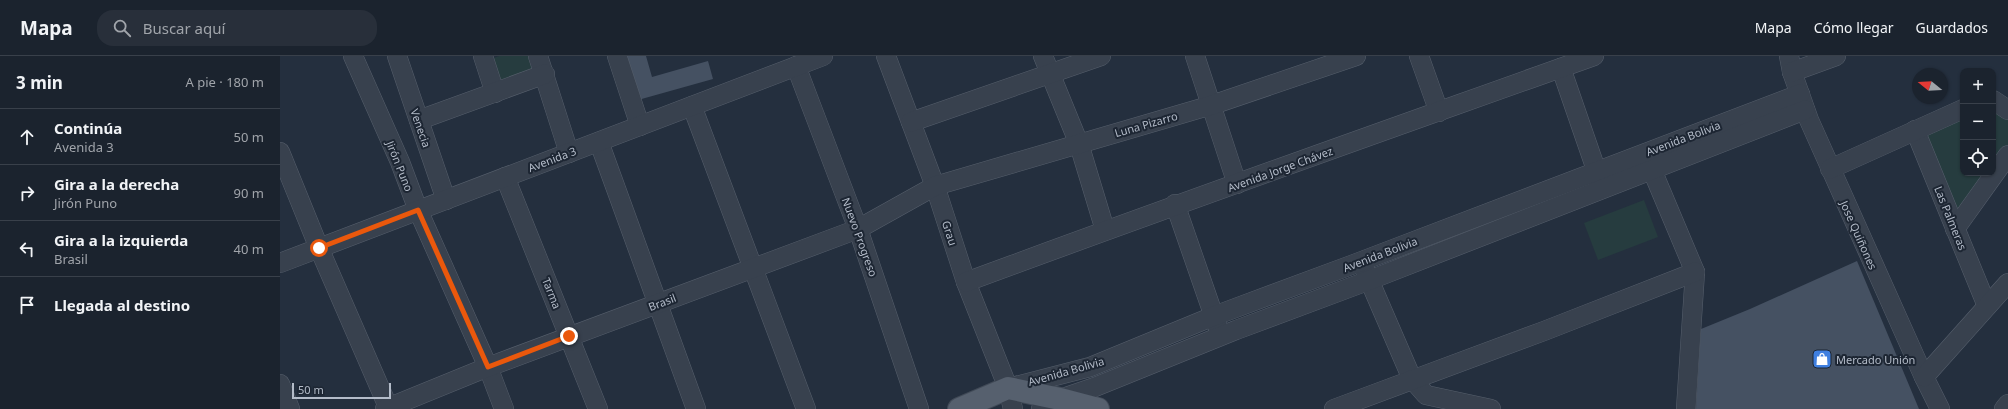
<!DOCTYPE html>
<html lang="es">
<meta charset="utf-8">
<style>
body{margin:0;font-family:"Noto Sans",sans-serif;background:#282f3a;color:#f1f3f6}
.controls{position:absolute;right:12px;top:12px;display:grid;overflow:hidden;border-radius:8px;box-shadow:0 1px 3px #0004}
.controls button{width:36px;height:36px;display:grid;place-items:center;padding:0;border:0;border-bottom:1px solid #39404a;background:#1b232e;color:#f1f3f6;font:20px sans-serif}
.compass{position:absolute;left:1632px;top:12px;width:36px;height:36px;border-radius:50%;background:#1b232e;box-shadow:0 1px 3px #0004;rotate:288deg}
.scale{position:absolute;left:12px;bottom:10px;width:99px;box-sizing:border-box;padding-left:4px;border:2px solid #b4bcc9;border-top:0;font-size:11px;line-height:14px;white-space:nowrap;color:#b4bcc9;-webkit-text-stroke:3px #1d2633;paint-order:stroke}
.stop{position:absolute;width:12px;height:12px;margin:-9px;border:3px solid #ea580c;border-radius:50%;background:#fff}
.stop.end{background:#ea580c;border-color:#fff;box-shadow:0 1px 4px #0008}
.list{margin:0;padding:0;list-style:none}
h2{display:flex;justify-content:space-between;align-items:center;height:52px;margin:0;padding:0 16px;font-size:17px}
h2 small{font-size:13px;font-weight:400;color:#a0a4aa}
.list li{display:grid;grid-template-columns:26px 1fr auto;gap:12px;align-items:center;box-sizing:border-box;height:56px;padding:0 16px;border-top:1px solid #39404a}
.list b{display:block;font-size:15px;white-space:nowrap}
.list p{margin:0;font-size:13px;white-space:nowrap;color:#a0a4aa}
.list em{font-size:13px;font-style:normal;color:#a0a4aa}
.icon{flex:none;width:22px;height:22px;fill:none;stroke:currentColor;stroke-width:2;stroke-linecap:round;stroke-linejoin:round}
.map{position:relative;flex:none;width:1728px;height:353px;overflow:hidden}
header{display:flex;align-items:center;gap:24px;box-sizing:border-box;height:56px;padding:0 20px;background:#1b232e;border-bottom:1px solid #39404a}
header strong{font-size:19px}
nav{display:flex;gap:22px;margin-inline-start:auto;font-size:14px}
.search{width:280px;height:36px;background:#282f3a;display:flex;align-items:center;gap:10px;box-sizing:border-box;padding:0 14px;border-radius:16px;color:#a0a4aa;font-size:15px}
main{display:flex}
aside{flex:1;background:#1b232e}
.map>svg:first-child{display:block}
.green{fill:#263c3f}
.building{fill:#455162}
.lines{fill:none;stroke-linecap:round;stroke-linejoin:round}
.minor-casing{stroke:#565f6c;stroke-width:20}
.major-casing{stroke:#414a57;stroke-width:24}
.minor{stroke:#38414e;stroke-width:19}
.major{stroke:#56606e;stroke-width:22}
.route{stroke:#ea580c;stroke-width:5}
.labels{text-anchor:middle;dominant-baseline:central;stroke-width:4;stroke-linejoin:round;paint-order:stroke}
.street-label{font-size:11px;fill:#b4bcc9;stroke:#1d2633}
.poi-label{font-size:11px;fill:#b4bcc9;stroke:#1d2633;text-anchor:start}
</style>
<header>
<strong>Mapa</strong>
<div class="search"><svg class="icon" aria-label="search" viewBox="0 0 24 24"><circle cx="10" cy="10" r="6"/><path d="M15 15l6 6"/></svg>Buscar aquí</div>
<nav><a>Mapa</a><a>Cómo llegar</a><a>Guardados</a></nav>
</header>
<main>
<aside>
<h2>3 min<small>A pie · 180 m</small></h2>
<ul class="list">
<li><svg class="icon" aria-label="ahead" viewBox="0 0 24 24"><path d="M12 20V5M6 11l6-6 6 6"/></svg><div><b>Continúa</b><p>Avenida 3</p></div><em>50 m</em></li>
<li><svg class="icon" aria-label="right" viewBox="0 0 24 24"><path d="M7 20v-9h11M14 6l5 5-5 5"/></svg><div><b>Gira a la derecha</b><p>Jirón Puno</p></div><em>90 m</em></li>
<li><svg class="icon" aria-label="left" viewBox="0 0 24 24"><path d="M17 20v-9H6M10 6l-5 5 5 5"/></svg><div><b>Gira a la izquierda</b><p>Brasil</p></div><em>40 m</em></li>
<li><svg class="icon" aria-label="arrive" viewBox="0 0 24 24"><path d="M6 21V4h12l-3 4 3 4H6"/></svg><div><b>Llegada al destino</b></div></li>
</ul>
</aside>
<div class="map">
<svg width="1728" height="353" viewBox="0 0 1728 353">
<rect width="100%" height="100%" fill="#242f3e"/>
<!-- green -->
<g class="green">
<polygon points="219,0 256,0 261,14 220,29 211,3"/>
<polygon points="1713,51 1728,60 1728,89 1713,110"/>
<polygon points="1683,59 1683,117 1708,117 1676,163 1642,78"/>
<polygon points="1364,144 1378,181 1318,204 1304,167"/>
</g>
<!-- building -->
<g class="building">
<polygon points="346,0 366,0 372,21 428,5 433,23 358,44"/>
<polygon points="1577,205 1639,353 1416,353 1421,273 1470,253"/>
</g>
<g class="lines">
<defs>
<g id="minor">
<polyline points="73,0 120,106 138,154 208,311 224,353"/>
<polyline points="117,0 166,144"/>
<polyline points="203,0 215,37"/>
<polyline points="258,0 289,97"/>
<polyline points="337,0 360,70"/>
<polyline points="606,0 655,130 686,226 728,332 733,353"/>
<polyline points="763,0 799,88 825,174"/>
<polyline points="915,0 957,128"/>
<polyline points="1139,0 1159,56"/>
<polyline points="1509,0 1512,16 1529,64 1644,321 1660,353"/>
<polyline points="516,10 578,173 639,353"/>
<polyline points="1281,12 1321,128"/>
<polyline points="1512,16 1556,0"/>
<polyline points="1713,44 1728,54"/>
<polyline points="412,50 526,353"/>
<polyline points="139,64 265,18"/>
<polyline points="631,66 821,0"/>
<polyline points="1635,74 1707,250"/>
<polyline points="319,86 416,353"/>
<polyline points="0,96 39,192 109,353"/>
<polyline points="1550,113 1683,53"/>
<polyline points="1372,114 1415,216 1406,353"/>
<polyline points="225,121 318,353"/>
<polyline points="895,148 938,272"/>
<polyline points="1675,173 1728,99"/>
<polyline points="0,207 543,0"/>
<polyline points="1084,212 1132,323 1146,339 1211,353"/>
<path d="M 686,226 C 894,149 1104,75 1314,0"/>
<polyline points="1644,321 1728,227"/>
<polyline points="0,328 10,353"/>
<polyline points="728,332 810,311 934,260 1074,208 1520,38"/>
<polyline points="105,353 208,311 578,173 655,130 932,49 1076,0"/>
<polyline points="761,353 780,343 815,331 956,274 1082,227 1525,54"/>
<polyline points="1054,353 1264,275 1415,216"/>
<polyline points="1724,353 1728,348"/>
</g>
<polyline id="major" points="679,353 728,332 780,343 818,353"/>
</defs>
<!-- minor casing -->
<use href="#minor" class="minor-casing"/>
<!-- major casing -->
<use href="#major" class="major-casing"/>
<!-- minor -->
<use href="#minor" class="minor"/>
<!-- major -->
<use href="#major" class="major"/>
</g>
<g class="lines">
<!-- route -->
<polyline class="route" points="39,192 138,154 208,311 289,280"/>
</g>
<!-- icons -->
<defs>
<symbol id="shop-square" viewBox="-11 -11 22 22"><rect x="-9" y="-9" width="18" height="18" rx="4" fill="#3f7fe0" stroke="#1d2633"/><path d="M-5-2.5h2.3a2.7 3.5 0 0 1 5.4 0H5L5.5 6h-11ZM-1.5-2.5h3a1.5 2.3 0 0 0-3 0Z" fill="#fff"/></symbol>
</defs>
<g fill-rule="evenodd">
<use href="#shop-square" x="1531" y="292" width="22" height="22"/>
</g>
<g class="labels">
<!-- street labels -->
<g class="street-label">
<text transform="translate(866 68) rotate(-16)">Luna Pizarro</text>
<text transform="translate(141 72) rotate(71)">Venecia</text>
<text transform="translate(1403 82) rotate(-21)">Avenida Bolivia</text>
<text transform="translate(272 103) rotate(-21)">Avenida 3</text>
<text transform="translate(120 110) rotate(68)">Jirón Puno</text>
<text transform="translate(1000 113) rotate(-20)">Avenida Jorge Chávez</text>
<text transform="translate(1671 162) rotate(68)">Las Palmeras</text>
<text transform="translate(670 177) rotate(72)">Grau</text>
<text transform="translate(1579 179) rotate(66)">Jose Quiñones</text>
<text transform="translate(580 181) rotate(70)">Nuevo Progreso</text>
<text transform="translate(1100 198) rotate(-21)">Avenida Bolivia</text>
<text transform="translate(272 237) rotate(68)">Tarma</text>
<text transform="translate(382 246) rotate(-21)">Brasil</text>
<text transform="translate(786 315) rotate(-16)">Avenida Bolivia</text>
</g>
<!-- poi labels -->
<g class="poi-label">
<text x="1556" y="303">Mercado Unión</text>
</g>
</g>
</svg>
<div class="controls">
<button>+</button>
<button>−</button>
<button><svg class="icon" aria-label="locate" viewBox="0 0 24 24"><circle cx="12" cy="12" r="6"/><path d="M12 2v4M12 18v4M2 12h4M18 12h4"/></svg></button>
</div>
<svg class="compass" viewBox="-18 -18 36 36"><path d="M0-13l5 13h-10z" fill="#e53935"/><path d="M0 13l5-13h-10z" fill="#a0a4aa"/></svg>
<div class="scale">50 m</div>
<div class="stop" style="left:39px;top:192px"></div>
<div class="stop end" style="left:289px;top:280px"></div>
</div>
</main>
